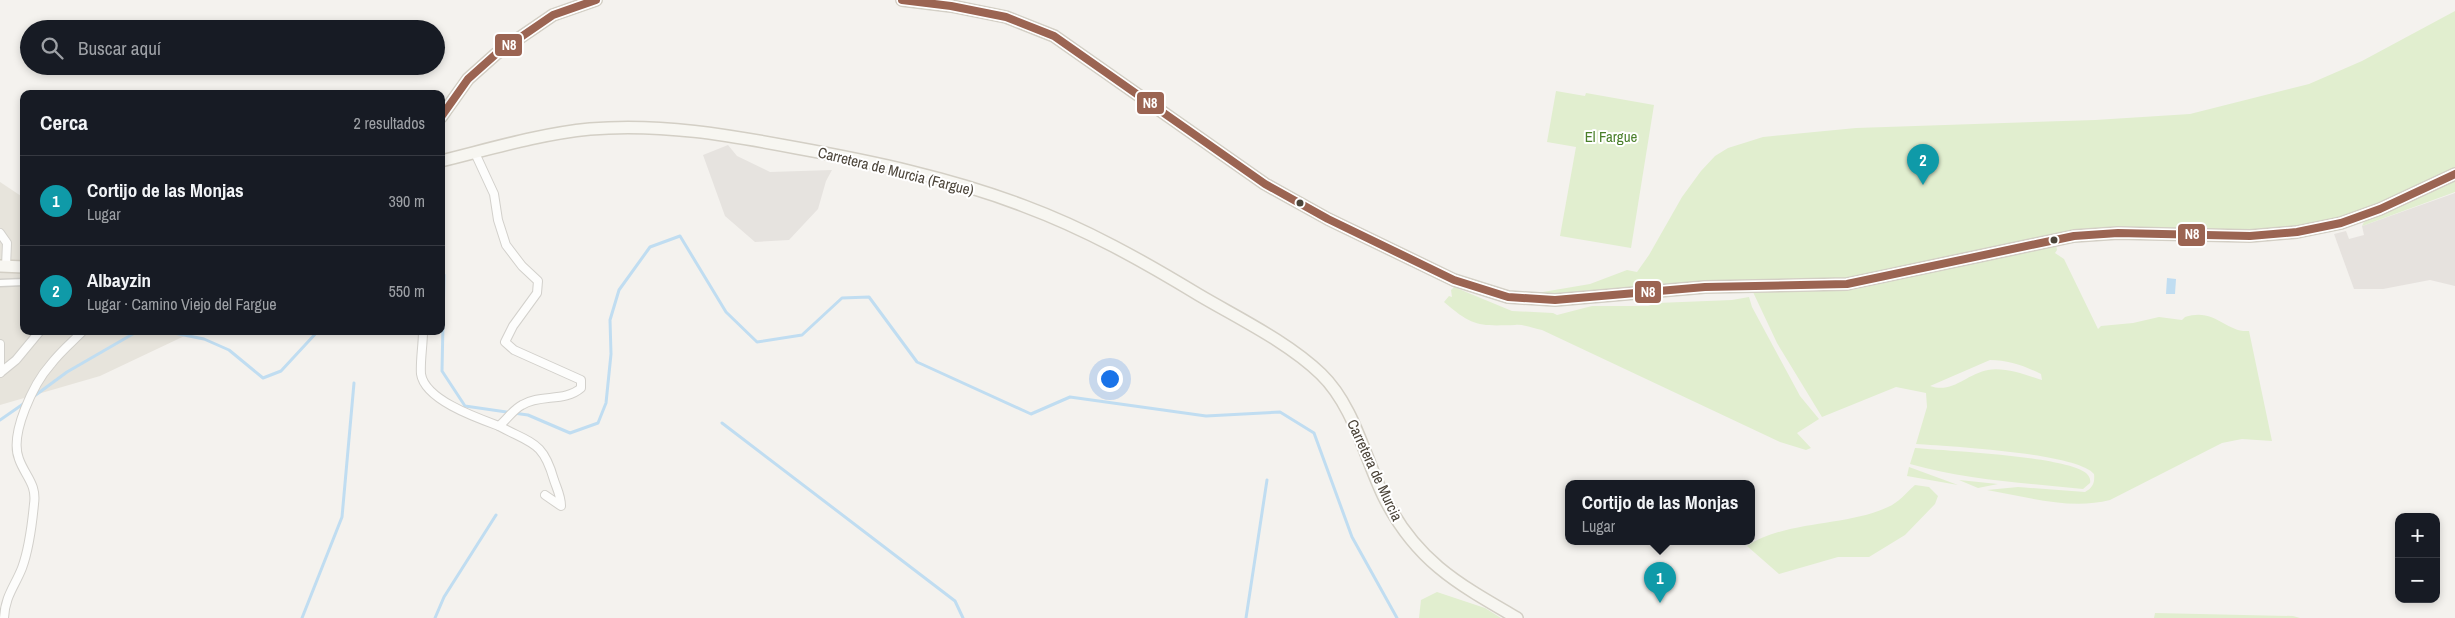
<!DOCTYPE html>
<html lang="es">
<meta charset="utf-8">
<style>
body{margin:0;font-family:"Archivo Narrow",sans-serif;background:#20242c;color:#f1f3f6}
.controls{position:absolute;right:15px;bottom:15px;display:grid;overflow:hidden;border-radius:10px;box-shadow:0 2px 8px #0003}
.controls button{width:45px;height:45px;display:grid;place-items:center;padding:0;border:0;border-bottom:1px solid #363941;background:#171b24;color:#f1f3f6;font:25px sans-serif}
.you{position:absolute;left:1109px;top:378px;width:18px;height:18px;margin:-12px;border:4px solid #fff;border-radius:50%;background:#1a73e8;box-shadow:0 0 0 8px #1a73e833}
.badge{display:grid;place-items:center;width:32px;height:32px;border-radius:50%;background:#db2777;color:#fff;font-size:16px;font-weight:700}
.pin{position:absolute;translate:-50% -41px;filter:drop-shadow(0 1px 2px #0008)}
.pin::after{content:'';position:absolute;top:26px;width:18px;height:15px;background:inherit;clip-path:polygon(0 0,100% 0,50% 100%)}
.popup{position:absolute;left:1565px;top:480px;width:190px;height:65px;box-sizing:border-box;display:grid;place-content:center;border-radius:10px;background:#171b24;filter:drop-shadow(0 1px 4px #0005);font-size:16px;white-space:nowrap;color:#9ea1a6}
.popup b{font-size:19px;color:#f1f3f6}
.popup::after{content:'';position:absolute;left:50%;top:100%;margin-left:-10px;border:10px solid transparent;border-top-color:#171b24}
.list{margin:0;padding:0;list-style:none}
h2{display:flex;justify-content:space-between;align-items:center;height:65px;margin:0;padding:0 20px;font-size:21px}
h2 small{font-size:16px;font-weight:400;color:#9ea1a6}
.list li{display:grid;grid-template-columns:32px 1fr auto;gap:15px;align-items:center;box-sizing:border-box;height:90px;padding:0 20px;border-top:1px solid #363941}
.list b{display:block;font-size:19px;white-space:nowrap}
.list p{margin:0;font-size:16px;white-space:nowrap;color:#9ea1a6}
.list em{font-size:16px;font-style:normal;color:#9ea1a6}
.icon{flex:none;width:28px;height:28px;fill:none;stroke:currentColor;stroke-width:2;stroke-linecap:round;stroke-linejoin:round}
.map{position:relative;flex:none;width:2455px;height:618px;overflow:hidden}
.search{position:absolute;background:#171b24;box-shadow:0 2px 8px #0003;left:20px;top:20px;width:425px;height:55px;display:flex;align-items:center;gap:12px;box-sizing:border-box;padding:0 18px;border-radius:28px;color:#9ea1a6;font-size:19px}
.panel{position:absolute;background:#171b24;box-shadow:0 2px 8px #0003;left:20px;top:90px;width:425px;height:245px;border-radius:10px}
.map>svg:first-child{display:block}
.residential{fill:#e7e4dc}
.industrial{fill:#e6e2de}
.green{fill:#e1eecf;fill-rule:evenodd}
.parking{fill:#e6e3df}
.water{fill:#c0ddf1}
.lines{fill:none;stroke-linecap:round;stroke-linejoin:round}
.stream{stroke:#c0ddf1;stroke-width:3}
.pedestrian-casing{stroke:#d2d0cb;stroke-width:9}
.minor-casing{stroke:#d2d0cb;stroke-width:10}
.secondary-casing{stroke:#d3cfc5;stroke-width:14}
.pedestrian{stroke:#fdfdfc;stroke-width:6}
.minor{stroke:#fdfdfc;stroke-width:8}
.secondary{stroke:#f7f6f1;stroke-width:11}
.bus-1-casing{stroke:#fff;stroke-width:11}
.bus-1{stroke:#9b6452;stroke-width:8}
.bus-dot{fill:#4b4439;stroke:#fff;stroke-width:2}
.labels{text-anchor:middle;dominant-baseline:central;stroke-width:4;stroke-linejoin:round;paint-order:stroke}
.park-label{font-size:15px;fill:#4a7f2a;stroke:#fff}
.street-label{font-size:15px;fill:#4b4439;stroke:#fff}
.line-badge{stroke:#fff;stroke-width:2}
.badge-label{font-size:14px;text-anchor:middle;font-weight:bold;fill:#fff}
</style>
<div class="map">
<svg width="2455" height="618" viewBox="0 0 2455 618">
<rect width="100%" height="100%" fill="#f4f2ee"/>
<!-- residential -->
<polygon class="residential" points="0,182 24,198 24,331 195,331 100,376 0,405"/>
<!-- industrial -->
<polygon class="industrial" points="2455,193 2455,286 2430,280 2383,289 2354,289 2334,234 2346,231 2349,239 2364,235 2362,226"/>
<!-- green -->
<g class="green">
<polygon points="2455,11 2455,169 2348,217 2313,224 2262,231 2098,228 2047,236 1846,279 1678,284 1543,296 1531,294 1590,284 1627,270 1637,272 1649,255 1682,197 1701,171 1715,156 1728,148 1744,143 1763,137 1856,128 2095,120 2190,114 2309,84 2362,61"/>
<polygon points="1556,91 1585,96 1586,93 1654,105 1631,248 1560,236 1576,147 1547,142"/>
<polygon points="2455,179 2455,192 2362,226 2364,222"/>
<path d="M 2056,244 L 2057,250 L 2055,253 L 2064,259 L 2098,329 L 2101,326 L 2133,323 L 2159,317 L 2182,320 L 2185,317 C 2215,307 2226,333 2249,331 L 2272,441 L 2242,439 L 2222,443 L 2110,500 C 2070,510 2028,497 1987,490 L 2018,487 L 2085,492 C 2093,488 2095,482 2094,474 C 2077,453 1947,446 1916,444 L 1927,407 L 1926,393 L 1896,387 L 1822,417 L 1777,343 L 1753,292 L 1852,290 ZM 1990,360 C 2008,360 2025,366 2041,374 L 2042,380 C 2026,375 2005,367 1988,370 C 1966,374 1953,394 1930,386 Z"/>
<path d="M 1454,287 L 1512,311 L 1553,313 L 1557,315 L 1592,306 L 1648,306 L 1657,303 L 1732,300 L 1749,297 L 1752,307 L 1800,396 L 1819,419 L 1797,433 L 1811,448 L 1806,450 L 1780,442 L 1542,330 C 1533,328 1523,324 1515,325 C 1479,326 1473,327 1444,302 L 1449,296 L 1452,297 L 1451,290 Z"/>
<path d="M 1915,448 C 1948,451 2064,456 2086,473 C 2089,476 2091,479 2090,483 L 2083,489 C 2025,483 1967,480 1910,464 Z"/>
<polygon points="1909,467 1958,485 1907,476"/>
<polygon points="1959,480 1998,484 1978,488"/>
<path d="M 1915,485 L 1929,487 L 1938,496 L 1935,504 L 1905,535 L 1869,557 L 1838,557 L 1779,574 L 1747,546 C 1786,520 1845,527 1888,507 C 1898,503 1907,492 1915,485 Z"/>
<polygon points="1437,592 1485,608 1501,618 1419,618 1421,600"/>
<polygon points="2155,613 2293,616 2300,618 2154,618"/>
</g>
<!-- parking -->
<polygon class="parking" points="728,145 737,156 770,172 832,170 826,181 818,209 789,240 755,242 725,216 703,155"/>
<!-- water -->
<polygon class="water" points="2167,278 2176,279 2175,294 2166,294"/>
<g class="lines">
<!-- stream -->
<g class="stream">
<polyline points="441,273 444,275 442,371 465,406 528,415 570,433 598,423 606,403 611,354 610,320 619,290 650,247 680,236 726,312 757,342 802,335 842,298 869,297 917,362 1031,414 1070,397 1206,416 1280,412 1314,433 1352,537 1397,618"/>
<polyline points="164,331 204,339 229,350 263,378 281,371 318,331"/>
<polyline points="33,397 67,372 138,331"/>
<polyline points="0,420 26,402"/>
<polyline points="722,423 955,601 963,618"/>
<polyline points="302,618 342,517 354,383"/>
<polyline points="435,618 444,597 496,515"/>
<polyline points="1246,618 1267,480"/>
</g>
<defs>
<polyline id="pedestrian" points="0,283 24,282"/>
<g id="minor">
<polyline points="0,233 7,243 6,266"/>
<path d="M 423,331 C 423,345 420,361 421,374 C 425,400 477,418 499,426 C 506,420 514,409 522,405 C 540,394 565,402 581,388 L 581,380 L 514,350 L 505,342 L 513,326 L 537,293 L 538,281 L 522,266 L 506,245 L 498,220 L 494,194 L 475,153"/>
<polyline points="0,344 0,373"/>
<polyline points="0,373 16,360 40,331"/>
<path d="M 499,426 C 532,444 543,441 554,480 C 557,489 561,496 561,506 L 545,495"/>
<path d="M 4,618 C 5,596 15,586 22,568 C 29,549 32,525 34,504 C 37,484 25,476 19,459 C 9,434 34,383 51,364 C 60,352 72,342 83,331"/>
</g>
<g id="secondary">
<polyline points="902,0 951,6 1006,17 1054,36 1265,184 1328,219 1454,280 1508,297 1555,300 1705,287 1847,284 2074,236 2118,233 2250,236 2297,232 2341,223 2380,209 2455,174"/>
<polyline points="441,117 468,79 496,54 553,15 596,0"/>
<path d="M 441,161 C 490,149 539,134 590,129 C 660,123 729,135 797,148 C 874,162 951,178 1024,206 C 1086,229 1143,261 1199,295 C 1238,318 1288,342 1321,374 C 1354,406 1364,456 1384,497 C 1416,561 1458,584 1517,618"/>
<polyline points="0,266 24,267"/>
</g>
</defs>
<!-- pedestrian casing -->
<use href="#pedestrian" class="pedestrian-casing"/>
<!-- minor casing -->
<use href="#minor" class="minor-casing"/>
<!-- secondary casing -->
<use href="#secondary" class="secondary-casing"/>
<!-- pedestrian -->
<use href="#pedestrian" class="pedestrian"/>
<!-- minor -->
<use href="#minor" class="minor"/>
<!-- secondary -->
<use href="#secondary" class="secondary"/>
<defs>
<g id="bus-1">
<polyline points="902,0 951,6 1006,17 1054,36 1265,184 1328,219 1454,280 1508,297 1555,300 1705,287 1847,284 2074,236 2118,233 2250,236 2297,232 2341,223 2380,209 2455,174"/>
<polyline points="441,117 468,79 496,54 553,15 596,0"/>
</g>
</defs>
<!-- bus-1 casing -->
<use href="#bus-1" class="bus-1-casing"/>
<!-- bus-1 -->
<use href="#bus-1" class="bus-1"/>
</g>
<!-- markers -->
<g class="bus-dot">
<circle cx="1300" cy="203" r="4.5"/>
<circle cx="2054" cy="240" r="4.5"/>
</g>
<g class="labels">
<!-- park labels -->
<g class="park-label">
<text x="1611" y="136">El Fargue</text>
</g>
<!-- street labels -->
<g class="street-label">
<text transform="translate(896 171) rotate(14)">Carretera de Murcia (Fargue)</text>
<text transform="translate(1375 470) rotate(65)">Carretera de Murcia</text>
</g>
</g>
<g class="line-badge">
<rect x="494" y="33" width="29" height="24" rx="5" fill="#9b6452"/>
<rect x="1136" y="91" width="29" height="24" rx="5" fill="#9b6452"/>
<rect x="2177" y="223" width="29" height="24" rx="5" fill="#9b6452"/>
<rect x="1634" y="280" width="28" height="24" rx="5" fill="#9b6452"/>
</g>
<g class="badge-label">
<text x="509" y="50">N8</text>
<text x="1150" y="108">N8</text>
<text x="2192" y="239">N8</text>
<text x="1648" y="297">N8</text>
</g>
</svg>
<div class="controls">
<button>+</button>
<button>−</button>
</div>
<div class="you"></div>
<div class="pin badge" style="left:1660px;top:603px;background:#0f9aa8">1</div>
<div class="popup"><b>Cortijo de las Monjas</b>Lugar</div>
<div class="pin badge" style="left:1923px;top:185px;background:#0f9aa8">2</div>
<div class="search"><svg class="icon" aria-label="search" viewBox="0 0 24 24"><circle cx="10" cy="10" r="6"/><path d="M15 15l6 6"/></svg>Buscar aquí</div>
<section class="panel">
<h2>Cerca<small>2 resultados</small></h2>
<ul class="list">
<li><span class="badge" style="background:#0f9aa8">1</span><div><b>Cortijo de las Monjas</b><p>Lugar</p></div><em>390 m</em></li>
<li><span class="badge" style="background:#0f9aa8">2</span><div><b>Albayzin</b><p>Lugar · Camino Viejo del Fargue</p></div><em>550 m</em></li>
</ul>
</section>
</div>
